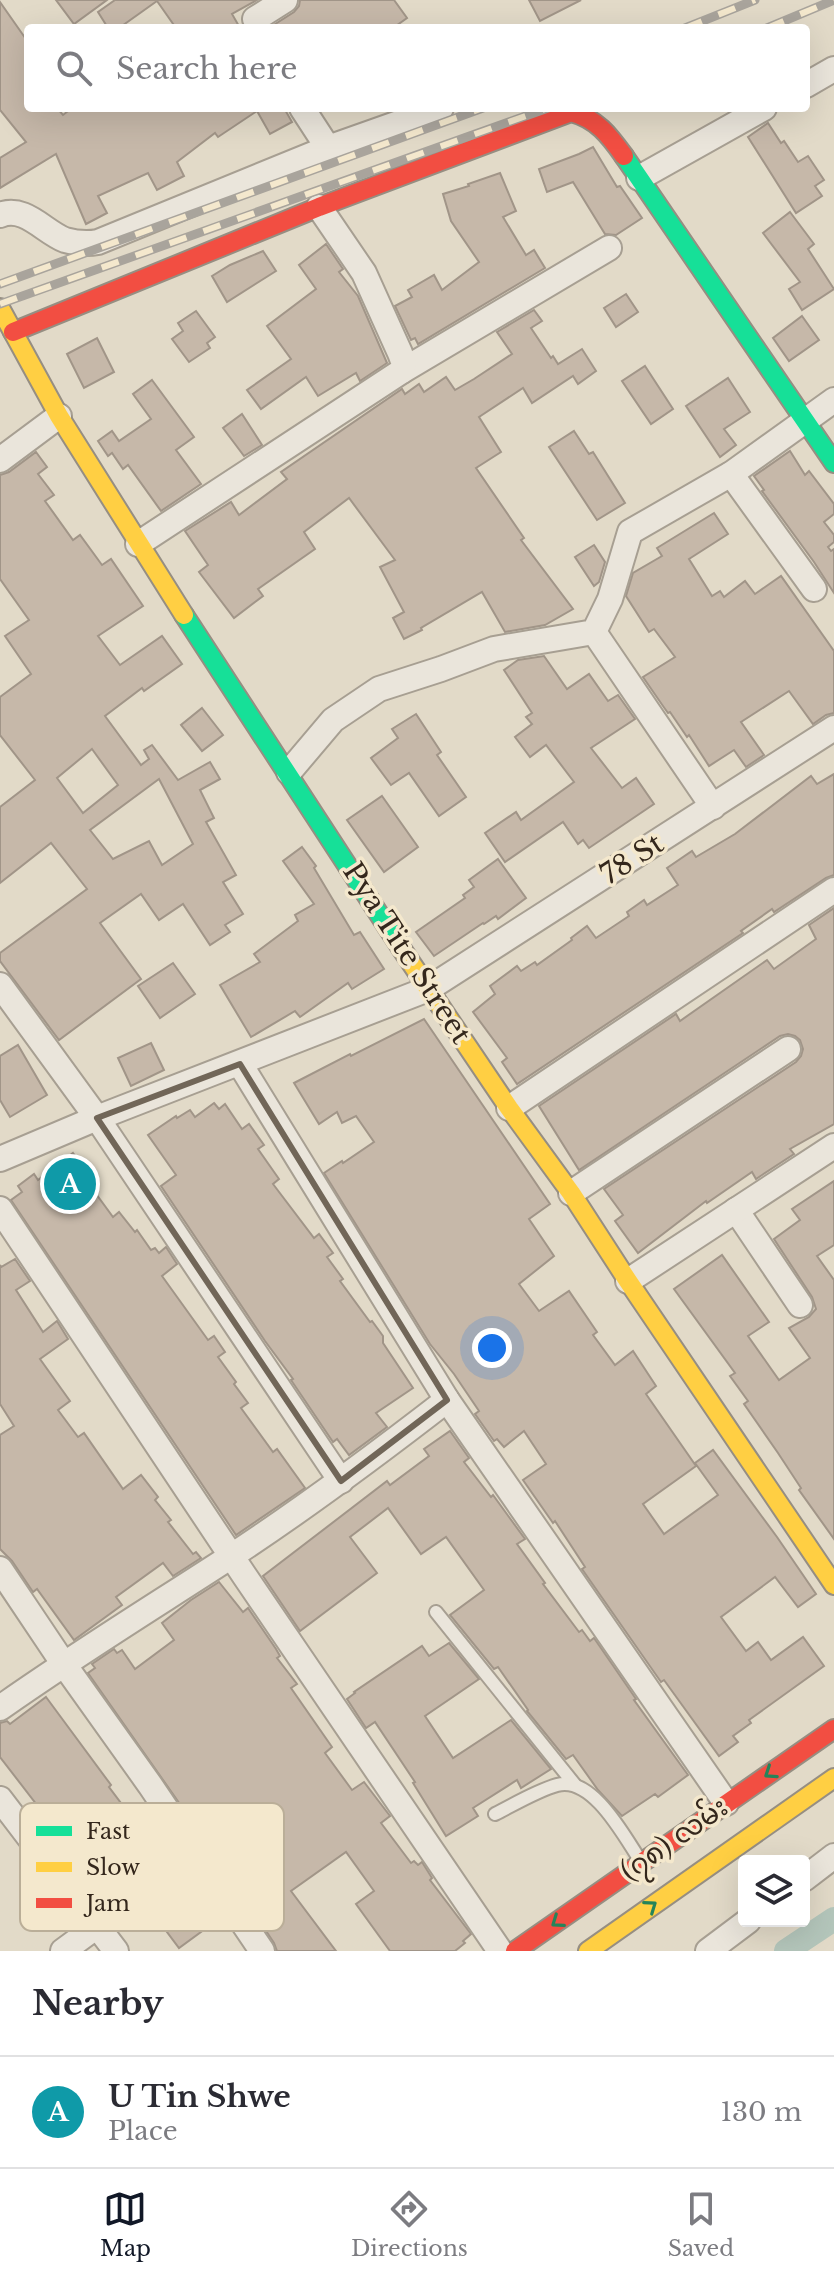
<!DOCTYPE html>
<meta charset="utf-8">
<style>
body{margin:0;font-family:"Libre Baskerville","Noto Sans Myanmar",serif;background:#f2f2f3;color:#2b2b33}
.controls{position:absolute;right:24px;bottom:24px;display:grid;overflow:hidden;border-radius:8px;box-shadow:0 8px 32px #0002}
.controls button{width:72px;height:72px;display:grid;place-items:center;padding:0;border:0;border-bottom:2px solid #e1e1e2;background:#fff;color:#2b2b33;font:40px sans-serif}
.you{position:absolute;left:492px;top:1348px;width:28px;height:28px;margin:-20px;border:6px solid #fff;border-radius:50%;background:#1a73e8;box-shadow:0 0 0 12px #1a73e833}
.badge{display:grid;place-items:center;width:52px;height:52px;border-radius:50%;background:#111827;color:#fff;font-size:26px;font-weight:700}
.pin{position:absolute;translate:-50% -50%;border:4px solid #fff;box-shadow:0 2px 8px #0006}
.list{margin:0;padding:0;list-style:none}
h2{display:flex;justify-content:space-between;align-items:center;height:104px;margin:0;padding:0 32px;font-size:34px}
h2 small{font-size:26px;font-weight:400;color:#7c7c81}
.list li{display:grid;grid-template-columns:52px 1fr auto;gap:24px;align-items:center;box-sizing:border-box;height:112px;padding:0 32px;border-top:2px solid #e1e1e2}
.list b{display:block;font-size:30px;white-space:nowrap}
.list p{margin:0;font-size:26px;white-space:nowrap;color:#7c7c81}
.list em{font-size:26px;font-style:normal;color:#7c7c81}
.icon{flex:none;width:44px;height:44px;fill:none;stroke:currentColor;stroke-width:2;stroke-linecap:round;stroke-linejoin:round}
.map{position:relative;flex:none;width:834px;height:1951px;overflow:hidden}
.search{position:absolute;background:#fff;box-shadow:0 8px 32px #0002;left:24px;right:24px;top:24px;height:88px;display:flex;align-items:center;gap:20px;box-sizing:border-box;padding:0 28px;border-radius:8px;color:#7c7c81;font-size:30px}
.sheet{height:216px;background:#fff}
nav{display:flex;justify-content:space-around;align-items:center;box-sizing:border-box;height:112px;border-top:2px solid #e1e1e2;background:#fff;font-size:22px;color:#7c7c81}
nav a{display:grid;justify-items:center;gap:4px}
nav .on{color:#111827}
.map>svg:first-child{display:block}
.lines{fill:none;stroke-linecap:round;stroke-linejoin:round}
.canal{stroke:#b4c6bb;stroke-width:24}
.building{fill:#c6b8a9;stroke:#a19588;stroke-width:2;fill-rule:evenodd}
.lane-casing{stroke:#a79f92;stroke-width:16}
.street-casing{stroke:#a79f92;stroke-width:28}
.fast-casing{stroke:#968e82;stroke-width:22}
.slow-casing{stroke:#968e82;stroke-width:22}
.jam-casing{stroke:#968e82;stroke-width:22}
.lane{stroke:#eae5db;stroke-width:12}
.street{stroke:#eae5db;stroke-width:24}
.fast{stroke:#16e098;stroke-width:18}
.slow{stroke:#ffcf43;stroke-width:18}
.jam{stroke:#f24e42;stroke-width:18}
.rail-casing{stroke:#a9a49c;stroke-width:9}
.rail{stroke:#f4e8cd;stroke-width:6;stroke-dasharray:18;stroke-linecap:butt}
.oneway{stroke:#25845a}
.marked{fill:none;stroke:#716658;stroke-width:6;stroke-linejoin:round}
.labels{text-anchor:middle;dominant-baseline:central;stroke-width:7;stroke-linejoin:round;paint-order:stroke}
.street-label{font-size:28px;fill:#34271c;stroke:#f4e8cd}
.key{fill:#f4e8cd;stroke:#baae98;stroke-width:2}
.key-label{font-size:22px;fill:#34271c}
</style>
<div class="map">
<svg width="834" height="1951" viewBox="0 0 834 1951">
<rect width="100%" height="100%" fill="#e2dac8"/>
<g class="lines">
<!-- canal -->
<polyline class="canal" points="786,1951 834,1919"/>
</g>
<!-- building -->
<g class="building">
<polygon points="56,0 107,0 74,24"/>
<polygon points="115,0 257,0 232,14 240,28 176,28 157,1 119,28 108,28 98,12"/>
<polygon points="300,0 394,0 407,18 393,28 269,28 294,12 299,6"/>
<polygon points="529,0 581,0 540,21"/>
<polygon points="0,2 28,42 28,108 57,108 63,115 72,108 284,108 292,122 270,134 257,111 218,137 215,133 177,162 184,176 157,190 148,173 98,196 107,213 86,224 56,154 0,188 0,158 26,142 0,110"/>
<polygon points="768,123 781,143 784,141 798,162 808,156 824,180 815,186 822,196 796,213 748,137"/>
<polygon points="593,147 617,187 620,186 642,218 616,235 605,234 573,182 547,192 539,169 579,154"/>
<polygon points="500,173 516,211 503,217 526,255 534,250 545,268 418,344 415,338 411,340 395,306 412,297 408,290 434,275 442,290 479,262 451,221 443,194 469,186 468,184"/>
<polygon points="790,212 814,244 808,249 834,289 802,310 789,289 800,282 763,233"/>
<polygon points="326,244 343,269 339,272 358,296 387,363 360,381 356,373 318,396 306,377 261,409 247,390 291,359 267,326 316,289 299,265"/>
<polygon points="263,251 276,271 227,302 212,276 230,265"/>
<polygon points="626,294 638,312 616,327 604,308"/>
<polygon points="534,310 542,321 531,328 551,358 553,356 558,364 582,349 596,371 578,384 573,376 532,403 523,388 479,417 501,452 476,468 524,538 521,540 573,609 545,625 505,632 482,592 421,628 422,630 404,639 393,618 404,612 380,567 395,560 349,498 304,532 315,549 258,589 263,596 234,618 199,572 208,565 185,531 231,502 239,515 287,479 281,472 402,389 405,394 419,384 424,392 446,377 455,390 474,379 512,354 497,332"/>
<polygon points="196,311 215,337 207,343 210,348 189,362 172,339 183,331 178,323"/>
<polygon points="802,316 819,340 789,361 773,338"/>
<polygon points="97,338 114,372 84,388 67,354"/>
<polygon points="645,366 673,409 651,424 622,381"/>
<polygon points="728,378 750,412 724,429 736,445 720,457 686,406"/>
<polygon points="152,380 194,437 176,450 201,484 161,511 128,465 123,469 112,453 108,456 98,441 112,431 119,441 151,419 133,394"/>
<polygon points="242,414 262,445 244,456 223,428"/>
<polygon points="574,431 589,454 593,452 625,503 597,520 549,447"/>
<polygon points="790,451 805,475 809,471 834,504 834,514 824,522 834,535 834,542 828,547 831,551 834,549 834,593 814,562 762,491 764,490 754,476"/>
<path d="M 36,452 L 47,467 L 38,474 L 54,495 L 45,501 L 73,540 L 80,535 L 102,565 L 111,559 L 143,606 L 98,636 L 120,665 L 162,636 L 182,664 L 144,691 L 142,688 L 105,716 L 141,765 L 149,759 L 144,750 L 152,745 L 178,780 L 210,762 L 220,779 L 200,790 L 214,818 L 206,822 L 236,875 L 223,882 L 243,914 L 225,925 L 230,932 L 210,945 L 183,904 L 159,920 L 141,894 L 100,923 L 141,979 L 59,1040 L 0,961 L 0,953 L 87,889 L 51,843 L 0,883 L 0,807 L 35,780 L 0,735 L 0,697 L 31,674 L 5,636 L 29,620 L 0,579 L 0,475 L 9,472 ZM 92,749 L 118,785 L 83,813 L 57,778 ZM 159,779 L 193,844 L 162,865 L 149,841 L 113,859 L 90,830 Z"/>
<polygon points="714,513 728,534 689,559 712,596 720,591 724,597 745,581 755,594 781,576 834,651 834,713 826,715 813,724 789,691 741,722 764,755 746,767 734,750 709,766 689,735 687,737 670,712 668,713 663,706 643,677 675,657 654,629 649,632 626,596 633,573 662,556 657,548"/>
<polygon points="594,545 605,562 599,582 594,586 575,557"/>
<polygon points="544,656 567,689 589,674 608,701 618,695 635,719 591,748 622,788 636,778 654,804 589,848 583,840 578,844 563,822 505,862 485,833 516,812 521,820 574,782 546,745 530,757 515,737 532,724 526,717 532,713 504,670 518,660"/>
<polygon points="202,708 223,735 202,751 181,725"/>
<polygon points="416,714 441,752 437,755 466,797 439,816 409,773 391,785 371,758 398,738 392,729"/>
<polygon points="834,774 834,875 826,878 774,912 772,909 741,931 743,933 517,1084 502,1062 507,1058 473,1012 495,994 490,986 517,966 521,971 535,962 537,965 572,940 571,938 587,926 596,938 629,916 627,912 644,900 647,905 678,885 667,868 692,851 696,857 735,834 811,776 817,784"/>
<polygon points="382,796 418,847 384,872 347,820"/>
<polygon points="302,847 316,866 314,868 354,935 360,932 384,969 352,989 348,983 300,1017 295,1011 251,1037 220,985 260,962 254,954 298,921 295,915 314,904 283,861"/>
<polygon points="498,859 526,898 498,919 496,916 484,924 483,923 434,956 416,932 465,898 463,895 474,887 469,880"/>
<polygon points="834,908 834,1124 790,1149 794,1154 762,1175 756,1179 752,1172 707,1203 706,1201 638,1253 615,1221 623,1215 604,1189 796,1062 801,1056 803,1049 800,1040 795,1036 788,1034 780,1036 579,1170 539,1106 676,1014 680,1021 767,960 774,969 816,939 809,925"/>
<polygon points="173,963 195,994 160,1018 138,986"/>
<polygon points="424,1019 550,1204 529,1219 554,1256 519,1284 539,1311 569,1291 597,1332 593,1335 615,1365 633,1351 656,1386 646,1394 696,1466 643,1504 664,1534 718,1495 695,1463 713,1450 777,1537 816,1594 798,1607 775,1577 721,1617 746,1651 758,1642 771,1660 803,1637 824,1666 749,1720 751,1723 733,1736 738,1742 719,1756 664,1680 661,1682 582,1569 585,1567 555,1521 553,1523 523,1480 546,1464 524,1431 504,1447 497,1439 494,1441 475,1414 479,1411 454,1374 430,1344 324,1173 342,1161 343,1163 374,1142 356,1116 342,1123 337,1112 319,1124 294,1083 350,1054 351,1056"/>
<polygon points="151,1043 164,1070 131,1086 118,1058"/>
<polygon points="18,1045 47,1095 10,1117 0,1100 0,1056"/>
<polygon points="214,1103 219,1109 225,1104 242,1129 249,1124 264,1145 258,1149 279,1179 273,1184 314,1238 319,1234 333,1253 327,1257 343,1279 340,1281 370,1322 372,1321 383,1336 383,1343 413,1388 376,1413 387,1427 349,1455 337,1439 333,1442 291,1380 293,1379 265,1341 161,1186 176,1175 148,1135 176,1116 177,1118 190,1110 195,1117"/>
<polygon points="73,1153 88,1172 83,1176 113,1217 119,1212 135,1232 137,1230 151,1250 155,1248 159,1253 166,1247 177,1264 162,1276 208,1340 214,1336 225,1352 218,1357 236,1382 234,1384 248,1403 241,1408 273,1452 277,1449 305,1488 236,1535 11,1200 22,1192 18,1186 34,1174 38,1180"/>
<polygon points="834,1181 834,1245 817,1256 834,1280 834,1539 799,1490 801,1488 778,1453 744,1404 748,1401 730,1376 735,1373 674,1289 722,1255 769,1322 748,1336 779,1380 810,1358 789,1328 809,1317 816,1309 812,1297 774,1239 800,1220 792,1209"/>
<polygon points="15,1259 30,1281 16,1290 43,1332 57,1321 68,1339 40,1359 70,1401 58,1410 78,1437 84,1433 123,1489 141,1475 158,1497 155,1500 171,1520 168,1522 193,1554 196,1552 201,1558 173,1576 163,1563 116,1597 122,1605 74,1640 37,1589 33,1592 12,1561 0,1549 0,1435 14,1426 0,1404 0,1265 1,1267"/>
<polygon points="450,1431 469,1458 464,1462 491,1497 493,1495 525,1539 517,1544 545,1583 543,1584 579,1632 582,1630 590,1641 594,1638 636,1699 634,1700 688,1775 658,1797 655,1794 622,1816 598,1790 573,1755 566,1759 527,1711 528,1710 498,1667 494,1669 450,1615 484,1590 446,1537 421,1554 388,1508 350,1537 377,1573 300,1631 263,1576 387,1481 390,1485 429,1456 424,1449"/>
<polygon points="219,1582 243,1612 248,1608 276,1649 280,1656 277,1658 297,1684 291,1688 332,1747 325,1753 352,1790 364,1782 390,1816 381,1823 411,1863 414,1861 418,1865 422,1862 432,1878 430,1880 471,1934 463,1941 465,1943 455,1951 390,1951 356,1904 374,1891 346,1852 291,1891 336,1951 277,1951 274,1943 232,1879 238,1875 215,1844 210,1847 88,1673 95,1668 92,1664 114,1649 117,1653 122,1650 135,1669 174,1640 162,1623 191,1600"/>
<polygon points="449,1643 479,1679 425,1716 453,1758 511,1720 551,1769 521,1788 517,1780 473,1808 478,1816 446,1836 413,1783 415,1782 375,1722 366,1728 347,1699 355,1693 354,1692 422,1646 429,1656"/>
<polygon points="46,1697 111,1785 109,1787 199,1907 196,1909 203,1919 200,1922 205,1929 179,1948 137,1892 111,1911 67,1850 70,1848 0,1757 0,1723 7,1721 10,1724"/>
</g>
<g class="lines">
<defs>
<g id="lane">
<polyline points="436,1612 575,1785"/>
<path d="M 495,1814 C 515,1804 536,1791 557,1785 C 592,1775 624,1836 640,1860"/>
</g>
<g id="street">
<polyline points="255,19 285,0"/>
<polyline points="806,85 834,69"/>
<polyline points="302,108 328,148"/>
<polyline points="639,178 764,108"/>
<path d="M 0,215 C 25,205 44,232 65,240 C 76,243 87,244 98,242 L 328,148 L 441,108"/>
<polyline points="402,371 609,248"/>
<polyline points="0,460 59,416"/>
<polyline points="731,474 814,589"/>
<polyline points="138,544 402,371 404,364 400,353 364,273 319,207"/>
<polyline points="594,632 713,807"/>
<polyline points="289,772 333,720 379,689 441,669 494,649 594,632 610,599 630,532 731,474 834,400"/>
<polyline points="0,985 97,1118 341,1481"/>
<polyline points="240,1064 447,1400 726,1803"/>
<polyline points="509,1108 834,890"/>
<polyline points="0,1159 97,1118 428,989 834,728"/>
<polyline points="571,1193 788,1049"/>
<polyline points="0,1209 244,1575 500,1951"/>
<polyline points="736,1210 800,1305"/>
<polyline points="628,1281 834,1146"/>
<polyline points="0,1569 63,1663 150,1785 262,1951"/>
<path d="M 0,1708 C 75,1655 153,1607 230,1557 C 305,1508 376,1455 447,1400"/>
<polyline points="0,1799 116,1951"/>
<polyline points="804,1879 834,1856"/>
<polyline points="63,1951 97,1926"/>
<polyline points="708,1951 748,1921"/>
</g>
<g id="fast">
<polyline points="624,156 834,463"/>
<polyline points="184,615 401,948"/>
</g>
<g id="slow">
<polyline points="0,308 59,416 184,615"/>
<polyline points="401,948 509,1108 571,1193 628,1281 834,1585"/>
<polyline points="588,1951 834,1778"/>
</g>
<g id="jam">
<path d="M 13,332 L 319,207 L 571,112 C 597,119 609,135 624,156"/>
<polyline points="515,1951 834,1729"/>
</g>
</defs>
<!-- lane casing -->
<use href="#lane" class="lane-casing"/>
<!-- street casing -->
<use href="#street" class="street-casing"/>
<!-- fast casing -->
<use href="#fast" class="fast-casing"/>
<!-- slow casing -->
<use href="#slow" class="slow-casing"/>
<!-- jam casing -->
<use href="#jam" class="jam-casing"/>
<!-- lane -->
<use href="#lane" class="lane"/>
<!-- street -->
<use href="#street" class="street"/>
<!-- fast -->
<use href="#fast" class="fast"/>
<!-- slow -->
<use href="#slow" class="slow"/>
<!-- jam -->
<use href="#jam" class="jam"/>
<defs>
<g id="rail">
<polyline points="685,28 755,0"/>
<polyline points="767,28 834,0"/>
<polyline points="0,284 483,108"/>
<polyline points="0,304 548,108"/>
</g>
</defs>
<!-- rail casing -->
<use href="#rail" class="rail-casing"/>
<!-- rail -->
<use href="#rail" class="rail"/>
</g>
<!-- one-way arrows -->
<defs><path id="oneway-chevron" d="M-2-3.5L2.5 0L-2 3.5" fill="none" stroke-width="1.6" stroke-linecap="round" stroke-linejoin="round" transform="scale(2)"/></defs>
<g class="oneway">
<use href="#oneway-chevron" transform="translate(770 1773) rotate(146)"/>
<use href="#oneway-chevron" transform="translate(651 1906) rotate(-35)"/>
<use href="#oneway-chevron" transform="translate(557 1922) rotate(145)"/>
</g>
<!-- marked area -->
<path class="marked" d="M 240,1064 L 447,1400 L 341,1481 L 97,1118 Z"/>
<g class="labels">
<!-- street labels -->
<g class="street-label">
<text transform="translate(632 859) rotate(-33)">78 St</text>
<text transform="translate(407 953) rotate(57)">Pya Tite Street</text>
<text transform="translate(674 1839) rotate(-35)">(၇၈) လမ်း</text>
</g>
</g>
<!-- legend -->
<rect x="20" y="1803" width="264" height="128" rx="12" class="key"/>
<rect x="36" y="1826" width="36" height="10" fill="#16e098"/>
<rect x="36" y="1862" width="36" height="10" fill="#ffcf43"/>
<rect x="36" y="1898" width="36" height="10" fill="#f24e42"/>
<g class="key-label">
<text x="86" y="1839">Fast</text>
<text x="86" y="1875">Slow</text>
<text x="86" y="1911">Jam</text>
</g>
</svg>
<div class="controls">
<button><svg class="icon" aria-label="layers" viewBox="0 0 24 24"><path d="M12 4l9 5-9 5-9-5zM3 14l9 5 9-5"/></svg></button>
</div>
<div class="you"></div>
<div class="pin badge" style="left:70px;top:1184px;background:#0f9aa8">A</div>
<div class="search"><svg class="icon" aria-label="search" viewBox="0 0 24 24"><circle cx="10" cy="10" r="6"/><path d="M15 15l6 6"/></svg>Search here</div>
</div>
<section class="sheet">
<h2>Nearby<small></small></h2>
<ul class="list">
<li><span class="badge" style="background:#0f9aa8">A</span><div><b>U Tin Shwe</b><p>Place</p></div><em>130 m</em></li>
</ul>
</section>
<nav>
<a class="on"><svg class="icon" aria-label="map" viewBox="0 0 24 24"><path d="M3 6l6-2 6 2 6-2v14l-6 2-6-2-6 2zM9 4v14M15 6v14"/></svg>Map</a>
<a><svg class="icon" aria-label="directions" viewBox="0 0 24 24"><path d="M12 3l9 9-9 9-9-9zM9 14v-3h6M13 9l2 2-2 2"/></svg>Directions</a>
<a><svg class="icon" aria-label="saved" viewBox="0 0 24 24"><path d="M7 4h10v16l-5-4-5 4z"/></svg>Saved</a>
</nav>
